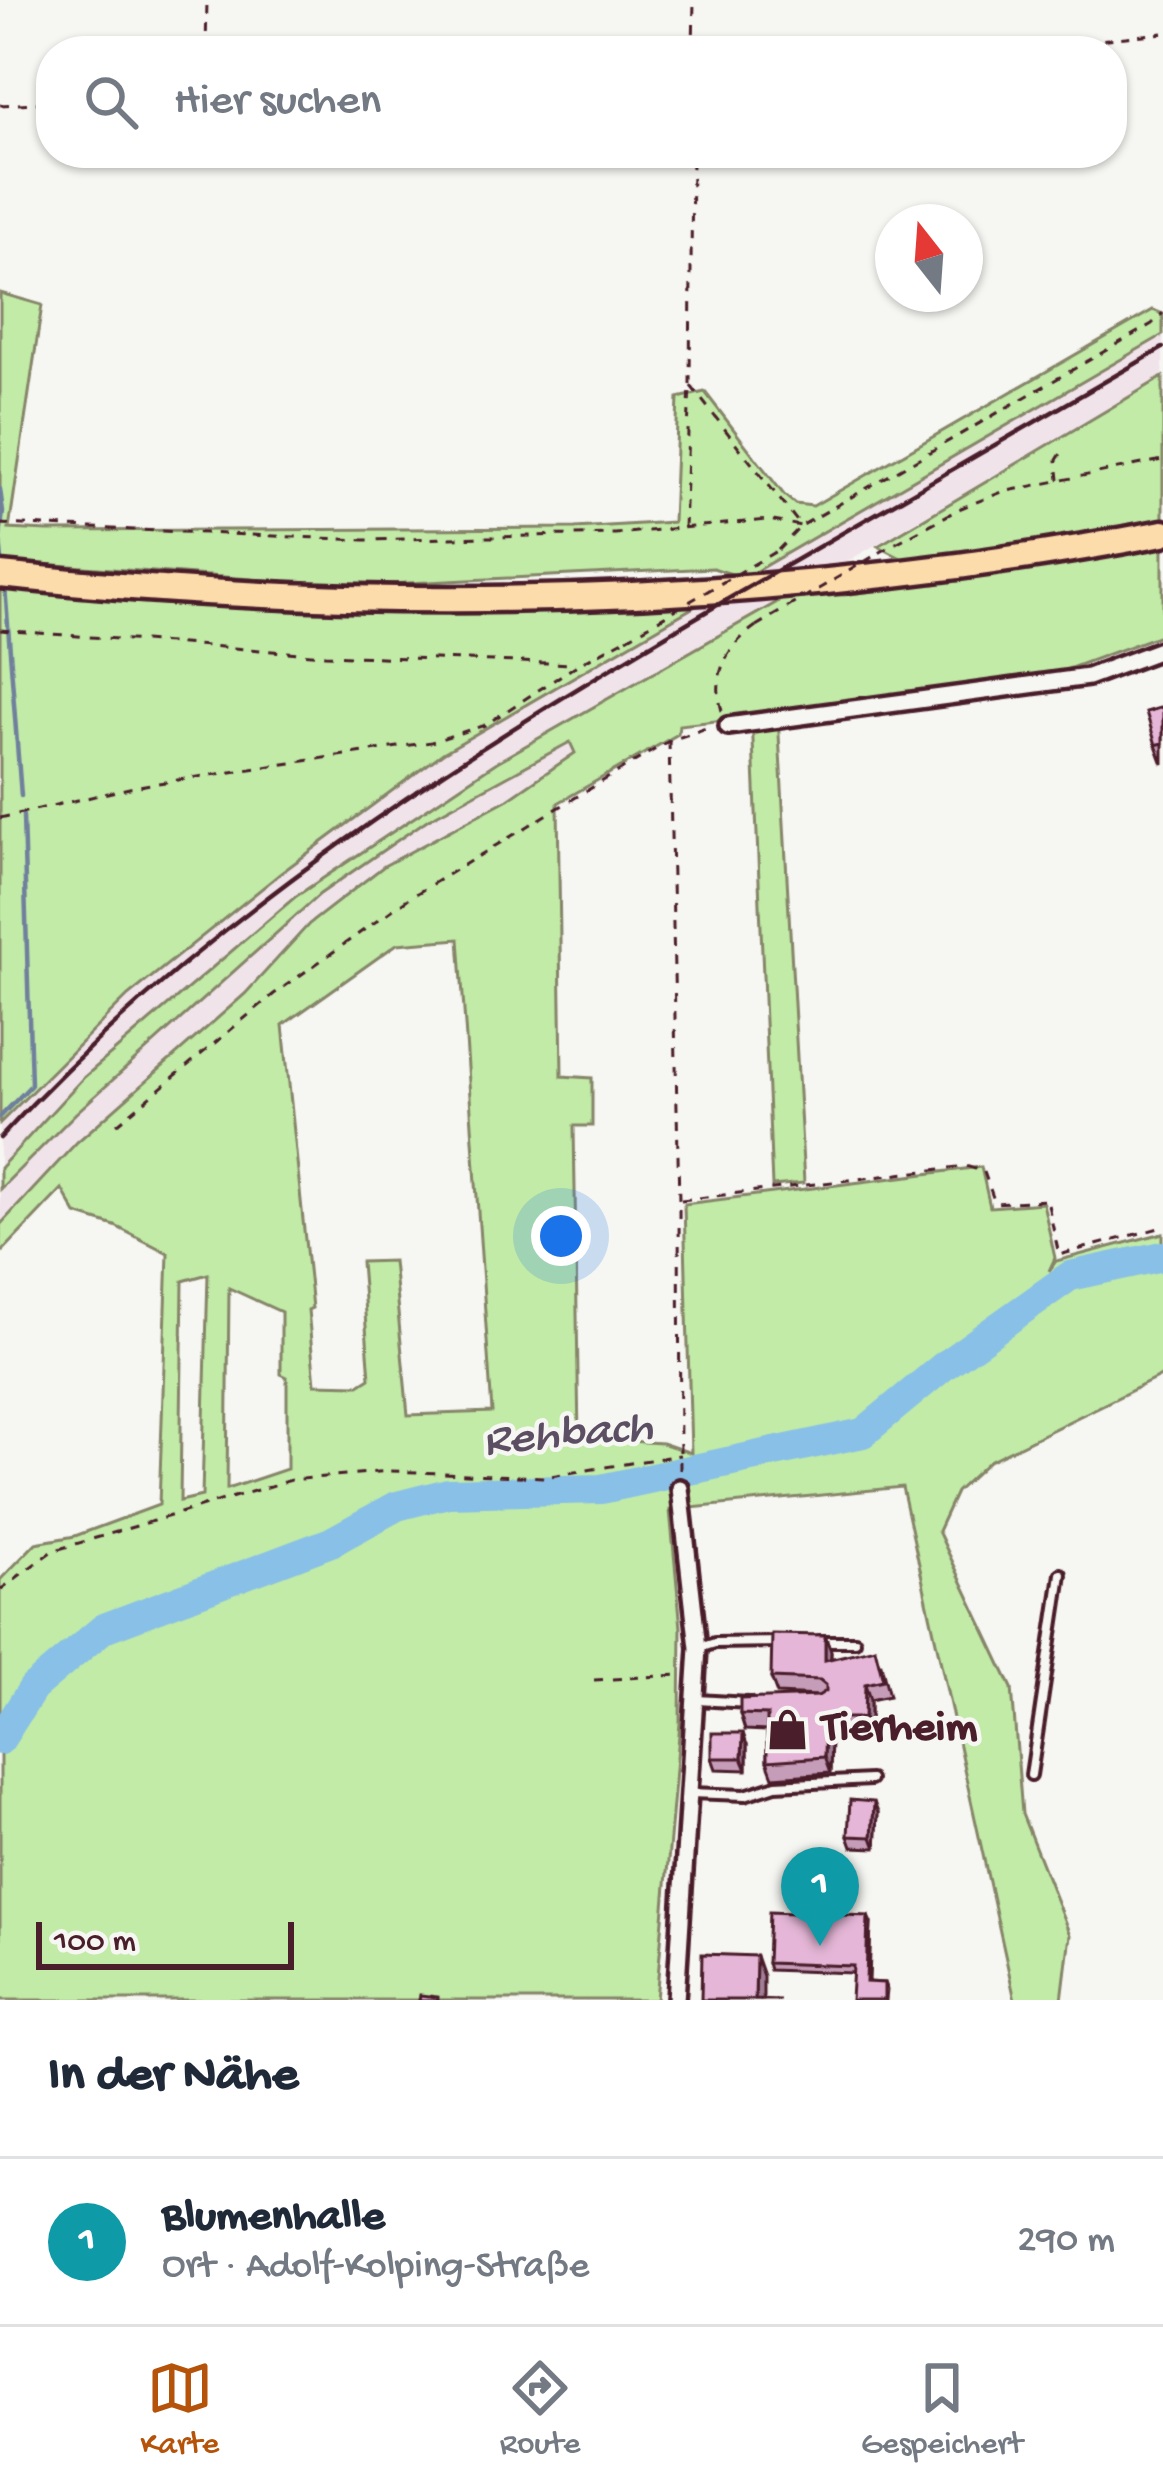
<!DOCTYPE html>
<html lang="de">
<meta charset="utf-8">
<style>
body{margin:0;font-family:"Gochi Hand",sans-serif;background:#f6f6f7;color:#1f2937}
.compass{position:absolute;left:875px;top:204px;width:108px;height:108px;border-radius:50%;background:#fff;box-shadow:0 3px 9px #0004;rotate:343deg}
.scale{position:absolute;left:36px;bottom:30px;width:258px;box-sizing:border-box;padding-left:12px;border:6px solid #4a1f2b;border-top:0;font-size:33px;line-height:42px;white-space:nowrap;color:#4a1f2b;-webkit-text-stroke:9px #f6f6f2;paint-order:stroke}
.you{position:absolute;left:561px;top:1236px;width:42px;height:42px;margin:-30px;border:9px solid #fff;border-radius:50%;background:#1a73e8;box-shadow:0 0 0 18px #1a73e833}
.badge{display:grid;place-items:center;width:78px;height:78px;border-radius:50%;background:#b45309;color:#fff;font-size:39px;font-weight:700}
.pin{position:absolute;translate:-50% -99px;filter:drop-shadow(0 3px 6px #0008)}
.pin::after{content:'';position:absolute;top:63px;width:42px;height:36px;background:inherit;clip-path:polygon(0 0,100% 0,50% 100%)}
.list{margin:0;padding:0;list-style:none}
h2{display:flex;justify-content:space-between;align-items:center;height:156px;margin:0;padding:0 48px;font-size:51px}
h2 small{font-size:39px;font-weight:400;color:#747a83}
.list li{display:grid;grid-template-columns:78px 1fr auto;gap:36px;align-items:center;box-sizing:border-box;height:168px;padding:0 48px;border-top:3px solid #e0e1e3}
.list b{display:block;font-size:45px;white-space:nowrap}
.list p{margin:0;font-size:39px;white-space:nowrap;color:#747a83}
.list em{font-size:39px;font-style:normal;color:#747a83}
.icon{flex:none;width:66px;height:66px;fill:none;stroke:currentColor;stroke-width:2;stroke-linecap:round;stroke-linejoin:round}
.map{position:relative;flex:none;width:1163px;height:2000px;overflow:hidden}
.search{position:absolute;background:#fff;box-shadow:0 3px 9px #0004;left:36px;right:36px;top:36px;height:132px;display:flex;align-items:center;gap:30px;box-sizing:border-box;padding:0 42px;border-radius:48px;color:#747a83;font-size:45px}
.sheet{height:324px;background:#fff}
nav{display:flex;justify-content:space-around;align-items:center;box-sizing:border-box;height:168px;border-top:3px solid #e0e1e3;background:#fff;font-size:33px;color:#747a83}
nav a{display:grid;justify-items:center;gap:6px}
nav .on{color:#b45309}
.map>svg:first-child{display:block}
.built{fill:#f1e3ea}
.green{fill:#c1eba7;stroke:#868569;stroke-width:3;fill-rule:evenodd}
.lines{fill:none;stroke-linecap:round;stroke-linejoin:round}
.stream{stroke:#70809c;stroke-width:4.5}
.river{stroke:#89c0e7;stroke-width:30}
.lane-casing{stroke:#4a1f2b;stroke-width:16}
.street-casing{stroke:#4a1f2b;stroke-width:24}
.primary-casing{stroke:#4a1f2b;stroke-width:33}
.path{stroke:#4a1f2b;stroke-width:3;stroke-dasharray:9 9;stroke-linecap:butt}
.lane{stroke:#f6f6f2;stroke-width:8}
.street{stroke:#f6f6f2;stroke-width:15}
.primary{stroke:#fddcac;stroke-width:24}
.rail{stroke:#4a1f2b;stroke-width:4.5}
.path-bridge{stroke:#4a1f2b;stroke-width:3;stroke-dasharray:9 9;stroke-linecap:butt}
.wall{fill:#c59db9;stroke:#4a1f2b;stroke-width:3}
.shaded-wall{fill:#a07f96;stroke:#4a1f2b;stroke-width:3}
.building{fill:#e5b6d7;stroke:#4a1f2b;stroke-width:3}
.labels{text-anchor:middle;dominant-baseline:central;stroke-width:9;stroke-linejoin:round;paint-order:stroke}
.poi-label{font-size:45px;font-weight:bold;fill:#4a1f2b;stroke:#f6f6f2;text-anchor:start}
.water-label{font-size:48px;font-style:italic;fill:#5d4f63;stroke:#f6f6f2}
</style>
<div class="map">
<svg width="1163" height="2000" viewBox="0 0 1163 2000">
<rect width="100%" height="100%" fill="#f6f6f2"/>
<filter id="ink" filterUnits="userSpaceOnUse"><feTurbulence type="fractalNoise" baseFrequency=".00833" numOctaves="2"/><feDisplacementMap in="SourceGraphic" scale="24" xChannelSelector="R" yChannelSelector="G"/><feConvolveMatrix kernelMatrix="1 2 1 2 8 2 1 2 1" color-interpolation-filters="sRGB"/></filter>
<g filter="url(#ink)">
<!-- built -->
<polygon class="built" points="1163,335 1163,377 685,656 596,720 586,756 384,866 309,924 245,994 77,1142 0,1225 0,1123 128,996 281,873 443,753"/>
<!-- green -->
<g class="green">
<polygon points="0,293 42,305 9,529 48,531 575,528 673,522 678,398 705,392 784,495 795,504 813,506 1153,310 1163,314 1163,335 744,578 713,568 348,586 0,561"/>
<polygon points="1163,377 1163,521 929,560 903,559 878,546"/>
<path d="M 1163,546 L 1163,634 L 1052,675 L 778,716 L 804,1183 L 772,1186 L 752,717 L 679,725 L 678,734 L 558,803 L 562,1076 L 592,1078 L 592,1126 L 574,1126 L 579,1438 L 662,1443 L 691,1453 L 684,1204 L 981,1167 L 990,1207 L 1043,1203 L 1055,1258 L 1049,1271 L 1056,1261 L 1163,1233 L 1163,1375 L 989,1461 L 956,1492 L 938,1531 L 1012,1688 L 1022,1814 L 1070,1935 L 1062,2000 L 1015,2000 L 902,1487 L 670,1510 L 681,1628 L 680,1723 L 656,2000 L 0,2000 L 0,1580 L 36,1543 L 75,1536 L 159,1505 L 168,1253 L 115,1226 L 76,1214 L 62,1189 L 0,1254 L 0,1225 L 77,1142 L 245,994 L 309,924 L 384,866 L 508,799 L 575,753 L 570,742 L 427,820 L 320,894 L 76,1113 L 0,1189 L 0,1168 L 83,1078 L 295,897 L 497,762 L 795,592 L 844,595 ZM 459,939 L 492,1412 L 408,1415 L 393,1261 L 361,1262 L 370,1378 L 359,1385 L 315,1384 L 308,1310 L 312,1308 L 283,1025 L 397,944 ZM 208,1274 L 202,1496 L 180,1501 L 183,1281 ZM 229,1288 L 281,1312 L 281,1374 L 287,1377 L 287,1469 L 227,1489 Z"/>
<polygon points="0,584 330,607 699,604 443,753 281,873 128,996 0,1123"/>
</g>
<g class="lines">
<!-- stream -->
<g class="stream">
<polyline points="0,489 3,512 0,537"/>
<polyline points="0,540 3,569"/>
<polyline points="5,586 21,796"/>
<polyline points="0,1117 31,1085 23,816"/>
</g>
<!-- river -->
<polyline class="river" points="0,1740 33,1688 104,1628 331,1542 397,1506 448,1493 601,1489 863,1433 945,1365 1070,1276 1163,1256"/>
<defs>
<g id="lane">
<polyline points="819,1641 855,1641"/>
<polyline points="699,1648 715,1643 780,1642"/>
<polyline points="697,1700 749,1703"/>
<polyline points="1031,1775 1061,1574"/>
<polyline points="690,1793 745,1795 776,1785 870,1780"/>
</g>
<g id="street">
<polyline points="728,726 1088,677 1163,649"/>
<polyline points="676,2000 698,1648 680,1488"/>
</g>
<path id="primary" d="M 0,575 C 387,616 780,606 1163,533"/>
</defs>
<!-- lane casing -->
<use href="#lane" class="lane-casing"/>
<!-- street casing -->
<use href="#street" class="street-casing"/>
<!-- primary casing -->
<use href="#primary" class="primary-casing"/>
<!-- path -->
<g class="path">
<polyline points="206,51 207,0"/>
<polyline points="693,51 694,0"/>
<polyline points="996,51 1163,33"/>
<polyline points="0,105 51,102"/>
<polyline points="691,386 800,525"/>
<polyline points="1059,480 1057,460 1064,449"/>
<polyline points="0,524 364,540 615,534 768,520 801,526"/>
<polyline points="684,528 690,384 692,153"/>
<polyline points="896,543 961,508 1002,492 1163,460"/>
<polyline points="778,550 801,526 1152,324 1163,313"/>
<polyline points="0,630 325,655 575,664"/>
<path d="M 722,711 C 712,675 725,648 756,626"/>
<polyline points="669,741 679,1201 680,1474"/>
<polyline points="0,818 138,786 431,742 485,725 577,665 627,638"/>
<polyline points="117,1124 274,994 409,898 669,741 709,727"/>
<polyline points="681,1200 966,1166 984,1172 995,1203 1047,1200 1059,1255 1163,1227"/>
<polyline points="0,1590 52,1551 291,1480 390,1471 544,1477 680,1455"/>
<polyline points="594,1680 678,1675"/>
</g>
<!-- lane -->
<use href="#lane" class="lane"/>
<!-- street -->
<use href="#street" class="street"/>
<!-- primary -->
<use href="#primary" class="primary"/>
<!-- rail -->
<path class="rail" d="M 0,1138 C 204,916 463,754 721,603 C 868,517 1016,433 1163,348"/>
<!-- path-bridge -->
<g class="path-bridge">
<polyline points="756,626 896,543"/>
<polyline points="627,638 778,550"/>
</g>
</g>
<!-- wall -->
<g class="wall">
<polygon points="1163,707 1163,764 1156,745"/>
<polygon points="825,1635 831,1651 831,1658 881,1664 889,1696 870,1700 870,1734 831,1733 830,1773 773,1777 767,1761 767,1731 745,1730 740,1714 819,1696 777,1694 771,1678"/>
<polygon points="747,1745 747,1770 716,1769 712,1758"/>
<polygon points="878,1813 876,1848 852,1847 848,1836"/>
<polygon points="871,1923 869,1982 884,1983 887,1990 886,2000 853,1973 769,1970 767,1963"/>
</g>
<!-- shaded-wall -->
<g class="shaded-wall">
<polygon points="825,1635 831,1651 830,1676 825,1660"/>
<polygon points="865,1684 870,1700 870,1734 864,1718"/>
<polygon points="825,1718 831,1733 830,1773 824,1757"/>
<polygon points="743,1733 747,1745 747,1770 742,1758"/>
<polygon points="874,1802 878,1813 876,1848 872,1837"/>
<polygon points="868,1916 871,1923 868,1989 866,1982"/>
<polygon points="756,1956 763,1976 763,2000 755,2000"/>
</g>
<!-- building -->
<g class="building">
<polygon points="1163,707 1163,743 1156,745 1146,712"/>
<polygon points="772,1634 825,1635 825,1660 875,1648 883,1680 865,1684 864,1718 825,1718 824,1757 767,1761 767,1715 740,1714 740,1699 818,1696 826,1691 826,1685 820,1680 771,1678"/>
<polygon points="712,1733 743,1733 742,1758 712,1758"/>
<polygon points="850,1800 874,1802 872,1837 848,1836"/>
<polygon points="769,1912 868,1916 866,1982 884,1983 884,2000 851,2000 853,1966 767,1963"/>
<polygon points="702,1954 756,1956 755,1999 780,2000 701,2000"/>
<polygon points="420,1995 438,1997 438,2000 419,2000"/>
</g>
</g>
<!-- icons -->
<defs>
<symbol id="shop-bare" viewBox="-9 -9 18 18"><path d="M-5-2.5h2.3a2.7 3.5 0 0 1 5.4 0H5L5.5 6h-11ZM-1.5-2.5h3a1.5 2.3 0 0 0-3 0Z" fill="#4a1f2b" stroke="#f6f6f2" stroke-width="2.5" paint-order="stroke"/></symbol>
</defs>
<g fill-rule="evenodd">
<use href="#shop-bare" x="758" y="1700" width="59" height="59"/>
</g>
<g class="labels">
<!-- poi labels -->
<g class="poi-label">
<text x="822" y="1729">Tierheim</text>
</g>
<!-- water labels -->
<g class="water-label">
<text transform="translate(568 1437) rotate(-5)">Rehbach</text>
</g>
</g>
</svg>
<svg class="compass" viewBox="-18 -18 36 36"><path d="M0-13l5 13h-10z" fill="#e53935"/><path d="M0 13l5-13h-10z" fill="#747a83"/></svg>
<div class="scale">100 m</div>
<div class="you"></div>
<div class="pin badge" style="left:820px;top:1946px;background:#0f9aa8">1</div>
<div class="search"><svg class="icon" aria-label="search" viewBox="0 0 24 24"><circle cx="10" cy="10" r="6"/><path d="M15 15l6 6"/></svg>Hier suchen</div>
</div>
<section class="sheet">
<h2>In der Nähe<small></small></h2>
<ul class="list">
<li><span class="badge" style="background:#0f9aa8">1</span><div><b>Blumenhalle</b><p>Ort · Adolf-Kolping-Straße</p></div><em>290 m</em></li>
</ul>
</section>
<nav>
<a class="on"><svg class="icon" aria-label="map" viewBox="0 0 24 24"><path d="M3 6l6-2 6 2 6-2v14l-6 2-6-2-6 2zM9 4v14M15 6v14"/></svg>Karte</a>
<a><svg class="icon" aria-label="directions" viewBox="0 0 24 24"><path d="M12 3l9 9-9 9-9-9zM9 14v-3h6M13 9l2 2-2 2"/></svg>Route</a>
<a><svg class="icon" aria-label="saved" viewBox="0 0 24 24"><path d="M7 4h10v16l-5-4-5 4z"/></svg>Gespeichert</a>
</nav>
